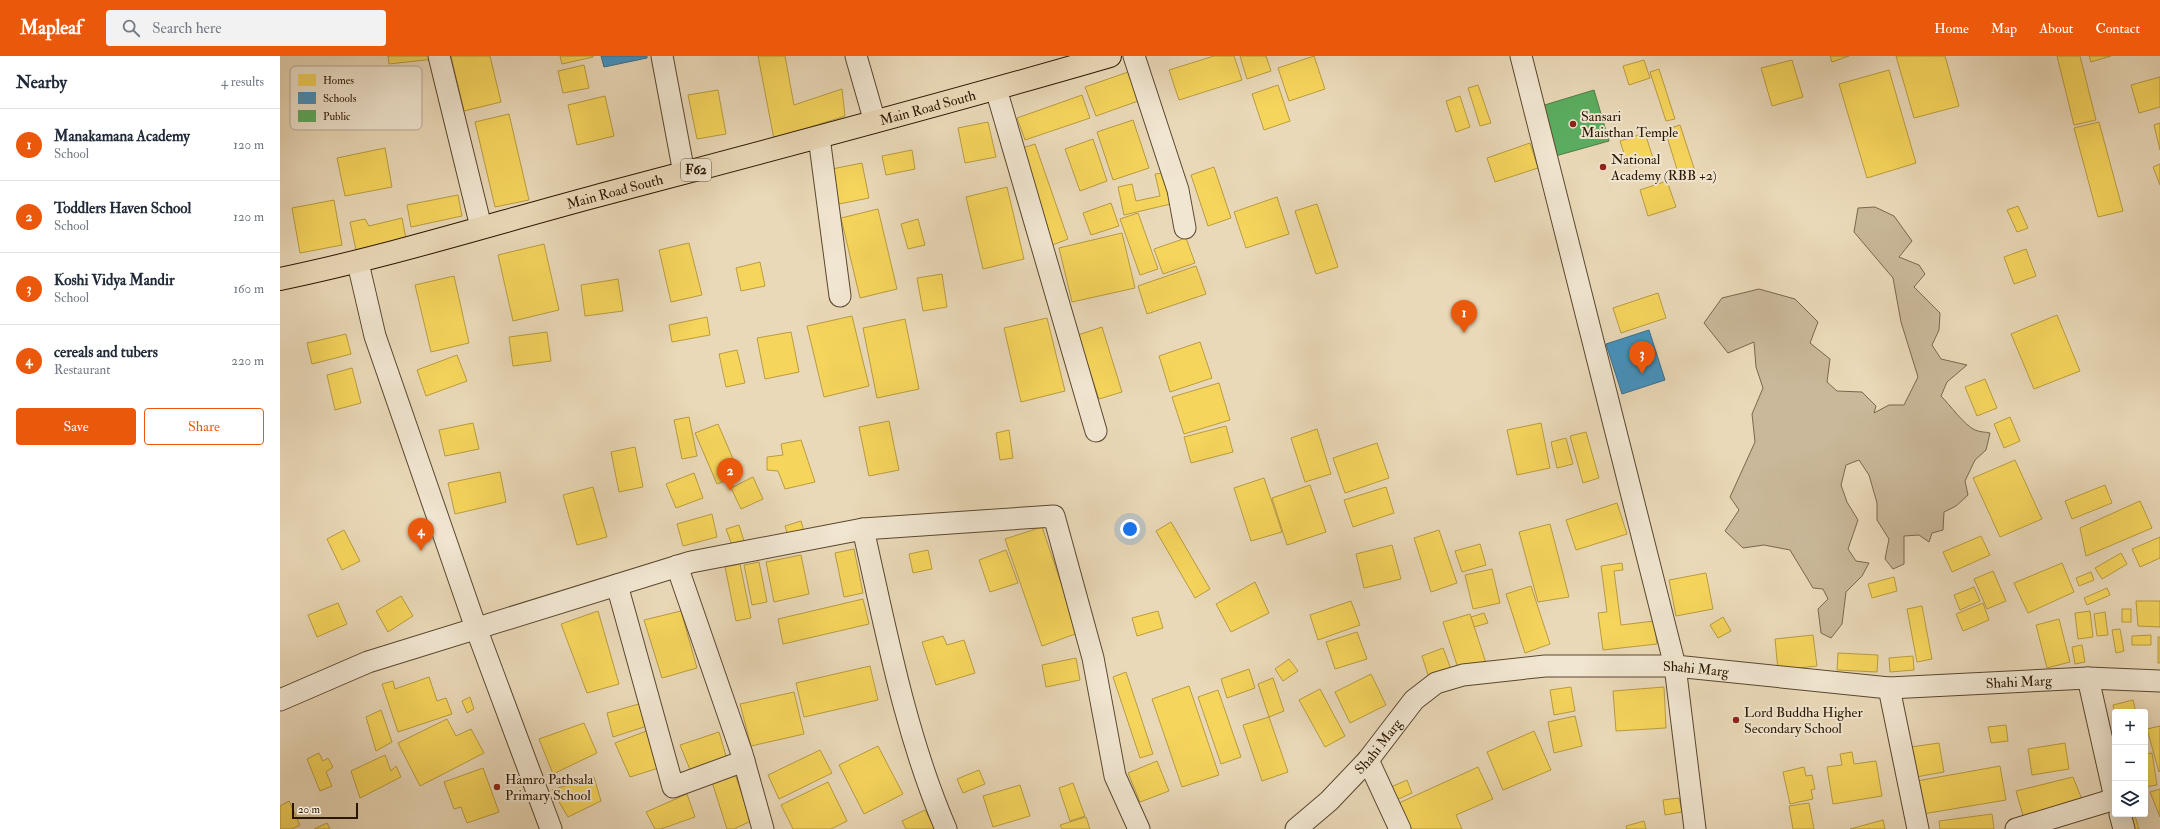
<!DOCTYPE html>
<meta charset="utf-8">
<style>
body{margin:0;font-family:"IM FELL Double Pica",serif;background:#f2f2f3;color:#1f2937}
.controls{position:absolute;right:12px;bottom:12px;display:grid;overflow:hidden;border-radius:4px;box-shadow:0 4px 16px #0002}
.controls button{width:36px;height:36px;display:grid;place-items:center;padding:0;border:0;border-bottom:1px solid #e0e1e3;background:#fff;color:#1f2937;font:20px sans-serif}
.scale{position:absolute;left:12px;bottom:10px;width:66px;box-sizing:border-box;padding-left:4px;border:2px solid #2a1601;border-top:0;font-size:11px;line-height:14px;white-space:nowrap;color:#2a1601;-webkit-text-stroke:3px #f1e6d1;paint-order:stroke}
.you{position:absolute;left:850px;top:473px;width:14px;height:14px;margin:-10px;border:3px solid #fff;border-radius:50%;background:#1a73e8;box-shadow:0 0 0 6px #1a73e833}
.badge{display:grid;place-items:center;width:26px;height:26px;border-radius:50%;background:#ea580c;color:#fff;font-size:13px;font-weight:700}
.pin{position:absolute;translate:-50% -33px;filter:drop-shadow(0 1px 2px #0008)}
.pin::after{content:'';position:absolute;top:21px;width:14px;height:12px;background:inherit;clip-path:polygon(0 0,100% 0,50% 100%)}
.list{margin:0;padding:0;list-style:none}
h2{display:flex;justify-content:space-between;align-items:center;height:52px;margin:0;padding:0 16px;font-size:17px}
h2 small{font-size:13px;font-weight:400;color:#747a83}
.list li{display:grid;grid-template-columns:26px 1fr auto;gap:12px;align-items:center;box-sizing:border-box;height:72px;padding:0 16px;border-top:1px solid #e0e1e3}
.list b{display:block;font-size:15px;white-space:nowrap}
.list p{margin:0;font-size:13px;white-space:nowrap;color:#747a83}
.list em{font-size:13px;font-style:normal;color:#747a83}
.actions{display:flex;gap:8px;padding:12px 16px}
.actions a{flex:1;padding:9px 0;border:1px solid #ea580c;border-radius:4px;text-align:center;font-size:14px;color:#ea580c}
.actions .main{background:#ea580c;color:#fff}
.icon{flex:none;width:22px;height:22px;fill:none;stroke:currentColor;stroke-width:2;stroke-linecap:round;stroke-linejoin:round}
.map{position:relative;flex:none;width:1880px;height:773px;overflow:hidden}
header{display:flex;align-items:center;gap:24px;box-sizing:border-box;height:56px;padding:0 20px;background:#ea580c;color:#fff}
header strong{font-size:19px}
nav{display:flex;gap:22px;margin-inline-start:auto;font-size:14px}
.search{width:280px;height:36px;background:#f2f2f3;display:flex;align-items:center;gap:10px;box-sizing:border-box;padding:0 14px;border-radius:4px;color:#747a83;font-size:15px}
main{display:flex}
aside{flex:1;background:#fff}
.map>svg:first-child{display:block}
.green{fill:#c9b899;stroke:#7a674d}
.homes{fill:#f6d55c;stroke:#b99c41}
.schools{fill:#4393c3;stroke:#3c6e89}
.public{fill:#5aae61;stroke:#4c8044}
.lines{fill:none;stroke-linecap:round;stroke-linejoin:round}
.minor-casing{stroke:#5a472f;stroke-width:23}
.major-casing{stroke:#2a1601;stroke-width:24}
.minor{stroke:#f1e6d1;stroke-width:21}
.major{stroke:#ead9b8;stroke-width:22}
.poi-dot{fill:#8f2418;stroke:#f1e6d1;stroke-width:1.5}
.labels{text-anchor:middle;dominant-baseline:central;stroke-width:4;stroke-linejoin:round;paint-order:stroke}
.shield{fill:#f1e6d1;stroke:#66543f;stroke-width:1}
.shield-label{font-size:13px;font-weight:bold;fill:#2a1601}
.street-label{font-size:14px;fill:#2a1601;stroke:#f1e6d1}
.poi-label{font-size:14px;fill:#2a1601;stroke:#f1e6d1;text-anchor:start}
.key{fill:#f1e6d1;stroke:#b5a893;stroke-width:1}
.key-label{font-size:11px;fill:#2a1601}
</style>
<header>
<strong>Mapleaf</strong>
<div class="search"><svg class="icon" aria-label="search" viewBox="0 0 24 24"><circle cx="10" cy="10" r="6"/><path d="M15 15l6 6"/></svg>Search here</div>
<nav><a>Home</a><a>Map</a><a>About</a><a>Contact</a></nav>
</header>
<main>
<aside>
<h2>Nearby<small>4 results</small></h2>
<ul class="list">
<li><span class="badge">1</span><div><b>Manakamana Academy</b><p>School</p></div><em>120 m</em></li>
<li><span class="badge">2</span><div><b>Toddlers Haven School</b><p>School</p></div><em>120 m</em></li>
<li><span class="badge">3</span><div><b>Koshi Vidya Mandir</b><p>School</p></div><em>160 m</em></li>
<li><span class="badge">4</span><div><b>cereals and tubers</b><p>Restaurant</p></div><em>220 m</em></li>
</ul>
<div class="actions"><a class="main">Save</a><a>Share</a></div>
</aside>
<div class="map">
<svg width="1880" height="773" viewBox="0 0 1880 773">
<rect width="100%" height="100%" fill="#ead9b8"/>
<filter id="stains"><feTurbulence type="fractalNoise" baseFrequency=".005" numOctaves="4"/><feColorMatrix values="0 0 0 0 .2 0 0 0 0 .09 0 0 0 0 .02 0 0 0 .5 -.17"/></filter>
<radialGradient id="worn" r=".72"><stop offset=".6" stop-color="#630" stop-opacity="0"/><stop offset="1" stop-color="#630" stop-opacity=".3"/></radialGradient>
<!-- green -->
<path class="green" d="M 1595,151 L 1614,160 L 1632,185 L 1619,201 L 1639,209 L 1645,218 L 1634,231 L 1660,257 L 1659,274 L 1652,289 L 1661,303 L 1687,309 L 1667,326 L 1661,340 C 1670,349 1684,369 1695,374 C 1699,376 1706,376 1710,377 L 1706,394 L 1695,404 L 1685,425 L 1688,439 L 1676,450 L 1664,456 L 1663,474 L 1652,477 L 1649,486 L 1639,479 L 1624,480 L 1624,508 L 1613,513 L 1605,503 L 1609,483 L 1597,464 L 1597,447 L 1589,419 L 1579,404 L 1566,409 L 1561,429 L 1567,446 L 1578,464 L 1568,493 L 1576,505 L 1589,507 L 1582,520 L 1566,536 L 1562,568 L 1551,582 L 1541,577 L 1538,553 L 1548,543 L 1543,533 L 1533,532 L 1510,494 L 1484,489 L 1463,492 L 1445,475 L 1459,454 L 1450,441 L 1475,386 L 1472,358 L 1483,332 L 1476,311 L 1474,286 L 1448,297 L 1424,267 L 1442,242 L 1479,233 L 1515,243 L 1538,266 L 1530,287 L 1550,303 L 1547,326 L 1557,335 L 1582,336 L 1596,350 L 1594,357 L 1609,349 L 1624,349 L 1638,321 L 1621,266 L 1613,222 L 1574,176 L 1578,152 Z"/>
<!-- homes -->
<g class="homes">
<polygon points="108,0 154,0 154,3 109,8"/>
<polygon points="171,0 210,0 221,46 184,55"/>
<polygon points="280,0 313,0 313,1 282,8"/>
<polygon points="478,0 505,0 514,49 562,33 565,60 494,83"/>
<polygon points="934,0 954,0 962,24 899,44 889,14"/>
<polygon points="960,0 986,0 991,15 967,23"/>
<polygon points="1034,0 1045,33 1009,45 998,12"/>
<polygon points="1550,0 1569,0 1552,6"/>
<polygon points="1616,0 1665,0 1679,50 1634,62"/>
<polygon points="1777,0 1800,0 1816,64 1794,69"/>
<polygon points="1809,0 1831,0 1811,6"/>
<polygon points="1364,4 1370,22 1349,29 1343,10"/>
<polygon points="1512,4 1523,41 1492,50 1481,12"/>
<polygon points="304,9 309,32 283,37 278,15"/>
<polygon points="1379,13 1395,63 1386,65 1370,16"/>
<polygon points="1609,14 1636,107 1587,122 1559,28"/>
<polygon points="851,15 861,44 816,60 805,31"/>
<polygon points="1880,21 1880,51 1859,57 1851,29"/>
<polygon points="998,29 1010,65 984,74 972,38"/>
<polygon points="1198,29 1211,67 1200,70 1188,32"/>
<polygon points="438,34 446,78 417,83 408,39"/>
<polygon points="802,39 810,62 745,84 737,62"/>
<polygon points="325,40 334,80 297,89 288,49"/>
<polygon points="1180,40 1190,71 1176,76 1166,45"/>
<polygon points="229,58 249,144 215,151 195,66"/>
<polygon points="853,64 869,112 833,124 817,76"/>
<polygon points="708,66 716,101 685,107 678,72"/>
<polygon points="1819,66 1843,155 1818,161 1794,72"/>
<polygon points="1880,67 1880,94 1874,69"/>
<polygon points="1400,69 1415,115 1399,120 1385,74"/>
<polygon points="1365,77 1373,102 1348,110 1340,85"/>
<polygon points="813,83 827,125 800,135 785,93"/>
<polygon points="1250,87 1258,112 1215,126 1207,102"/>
<polygon points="755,88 788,183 770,190 736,94"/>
<polygon points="105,92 112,131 65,140 57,102"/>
<polygon points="632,94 635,113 606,119 602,100"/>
<polygon points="582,107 589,142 559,148 552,113"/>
<polygon points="1880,108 1880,129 1873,111"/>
<polygon points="934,111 951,162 928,170 911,119"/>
<polygon points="883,117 891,148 844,159 838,131 852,128 856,145 880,140 875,118"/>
<polygon points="1387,125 1396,151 1368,160 1360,134"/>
<polygon points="727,131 744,203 703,213 686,141"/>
<polygon points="178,139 182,160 131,171 127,149"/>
<polygon points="997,141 1009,178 966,192 954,156"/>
<polygon points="54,144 62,189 20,197 12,152"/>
<polygon points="831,147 839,170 811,179 803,157"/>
<polygon points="1037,148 1058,211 1036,218 1015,155"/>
<polygon points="1738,150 1748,172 1737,176 1727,154"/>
<polygon points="598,153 617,233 580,242 561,162"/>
<polygon points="858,157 878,213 860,219 840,163"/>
<polygon points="122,162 126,183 76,194 70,166 85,163 89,170"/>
<polygon points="638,163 645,189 628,193 621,168"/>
<polygon points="842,177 855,232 792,246 779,192"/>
<polygon points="906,182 915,207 883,218 874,193"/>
<polygon points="409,187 422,239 391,246 379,194"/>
<polygon points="264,188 279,254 233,265 218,199"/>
<polygon points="1746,193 1756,220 1734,228 1724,201"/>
<polygon points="480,206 485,230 461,235 456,212"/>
<polygon points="916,210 926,238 867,258 858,230"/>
<polygon points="662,218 667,251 643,255 637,222"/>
<polygon points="174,220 189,287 151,296 135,229"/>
<polygon points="338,223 343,255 305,260 301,229"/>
<polygon points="1378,237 1386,262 1341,277 1333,252"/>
<polygon points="1777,259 1800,315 1754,333 1731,278"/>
<polygon points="572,260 589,330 544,341 527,270"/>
<polygon points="427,261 430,279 392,286 389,269"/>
<polygon points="767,262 785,335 741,346 724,272"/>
<polygon points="625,263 639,333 597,342 583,272"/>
<polygon points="822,271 842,336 819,343 798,279"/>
<polygon points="267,276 271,305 233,310 229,281"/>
<polygon points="511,276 519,316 485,323 477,282"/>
<polygon points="66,278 71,298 32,308 27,287"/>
<polygon points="920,286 932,322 890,336 879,300"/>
<polygon points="457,294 465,327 446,331 439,298"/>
<polygon points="177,299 187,325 146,340 137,314"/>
<polygon points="72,312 81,347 55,354 47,319"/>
<polygon points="1705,323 1717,352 1697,360 1685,331"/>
<polygon points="939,327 950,364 904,378 892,341"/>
<polygon points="409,361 417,400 402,403 394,364"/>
<polygon points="1730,361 1740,385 1724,392 1714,368"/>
<polygon points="609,365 619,414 589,420 579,371"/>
<polygon points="193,367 199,393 165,400 159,374"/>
<polygon points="1261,367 1270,412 1237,419 1227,374"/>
<polygon points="438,368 460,419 437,428 415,377"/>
<polygon points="946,370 953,396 911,407 904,381"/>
<polygon points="1037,373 1051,418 1025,426 1011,382"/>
<polygon points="729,374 733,402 720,404 716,377"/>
<polygon points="1306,376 1319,422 1303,427 1290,380"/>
<polygon points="1286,382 1293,408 1277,412 1271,386"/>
<polygon points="521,384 535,426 505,433 498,415 487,414 487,401 503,399 501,388"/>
<polygon points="1097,387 1109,422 1065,437 1053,402"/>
<polygon points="355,391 363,431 339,436 331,396"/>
<polygon points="1735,404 1762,463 1720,481 1693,422"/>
<polygon points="220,416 226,446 175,458 168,427"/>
<polygon points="414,417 423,442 396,452 386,428"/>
<polygon points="473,421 483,443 461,453 451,432"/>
<polygon points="984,422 1002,476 971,485 954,432"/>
<polygon points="1030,429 1046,476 1007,489 992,442"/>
<polygon points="1825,429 1832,447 1792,463 1785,445"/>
<polygon points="313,431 327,481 297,489 283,439"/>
<polygon points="1106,431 1114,457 1073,471 1064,444"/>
<polygon points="1860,445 1872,472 1806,500 1800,472"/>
<polygon points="1337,447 1347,478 1296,494 1286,464"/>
<polygon points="432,458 437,481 403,490 397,468"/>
<polygon points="521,465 524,475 508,480 505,470"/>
<polygon points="891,466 930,533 915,542 876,475"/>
<polygon points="1270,468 1289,541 1258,546 1239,476"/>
<polygon points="459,469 464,485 452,489 446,473"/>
<polygon points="762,471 798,577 762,590 725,483"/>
<polygon points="64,474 80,505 62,514 47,483"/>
<polygon points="1159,474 1177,527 1151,536 1134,482"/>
<polygon points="1701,480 1710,499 1672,516 1663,496"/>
<polygon points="1880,481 1880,502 1860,511 1852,493"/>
<polygon points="1200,488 1206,509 1182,516 1175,495"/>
<polygon points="1112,489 1121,523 1084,532 1076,498"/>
<polygon points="574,493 583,537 564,541 555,497"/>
<polygon points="648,494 652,513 633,517 629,498"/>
<polygon points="726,494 738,527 710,536 699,504"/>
<polygon points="1841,497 1847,508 1822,523 1815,512"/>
<polygon points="521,499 529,538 494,546 486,506"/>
<polygon points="479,506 487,546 472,549 464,509"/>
<polygon points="1342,507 1343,514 1334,515 1341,569 1374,565 1377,588 1323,594 1318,557 1327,556 1321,510"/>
<polygon points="1782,507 1794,536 1748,557 1734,527"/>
<polygon points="460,508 471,562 456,565 445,511"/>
<polygon points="1212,513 1220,547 1193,553 1185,519"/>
<polygon points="1713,515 1726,545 1707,553 1694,523"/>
<polygon points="1811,516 1814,524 1799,530 1796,522"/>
<polygon points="1426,517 1433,553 1396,560 1389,524"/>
<polygon points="1614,521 1617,535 1592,542 1588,528"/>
<polygon points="975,526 989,557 951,576 936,548"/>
<polygon points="1251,530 1270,588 1245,597 1226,538"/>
<polygon points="1694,531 1700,545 1680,554 1674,539"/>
<polygon points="1827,532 1830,539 1807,549 1804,542"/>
<polygon points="121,540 133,560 108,576 96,555"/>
<polygon points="583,543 589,568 503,588 498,563"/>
<polygon points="1071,545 1080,569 1038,584 1030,559"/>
<polygon points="1856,545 1880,545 1880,571 1858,570"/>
<polygon points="58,547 67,568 37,581 28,559"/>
<polygon points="1703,547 1709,564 1683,575 1676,558"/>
<polygon points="1642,550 1652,603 1637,606 1627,553"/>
<rect x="1842" y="553" width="9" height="13"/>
<polygon points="318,555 339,628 307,637 281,568"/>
<polygon points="401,555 417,612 382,622 364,564"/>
<polygon points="878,555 883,572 857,580 852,562"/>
<polygon points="1810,555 1813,581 1798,583 1795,557"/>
<polygon points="1825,556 1828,579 1817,580 1814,558"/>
<polygon points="1204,557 1208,567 1194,571 1191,561"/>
<polygon points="1190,558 1206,607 1179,615 1163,566"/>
<polygon points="1443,561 1451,575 1438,582 1430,569"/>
<polygon points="1779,563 1790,606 1767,612 1756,569"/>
<polygon points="1840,573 1844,595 1836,597 1832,574"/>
<polygon points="1077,576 1087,603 1055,613 1046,586"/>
<polygon points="1533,579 1537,610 1498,614 1495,583"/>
<polygon points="1871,579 1871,589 1852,589 1852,580"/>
<polygon points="663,580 667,589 684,584 695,617 656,629 642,586"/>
<rect x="1878" y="581" width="2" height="26"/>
<polygon points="1802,589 1805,606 1795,608 1792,591"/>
<polygon points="1163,592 1171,613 1149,622 1142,600"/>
<polygon points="1558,597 1598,599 1597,616 1557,614"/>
<polygon points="1633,600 1634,614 1610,616 1609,602"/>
<polygon points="796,602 800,624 766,631 762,609"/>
<polygon points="1009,603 1018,615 1003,625 995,613"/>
<polygon points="590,610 598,644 524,661 516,627"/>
<polygon points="969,613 975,632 947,642 941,623"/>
<polygon points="846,616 873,698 860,702 833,621"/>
<polygon points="1091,618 1106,649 1070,667 1055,636"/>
<polygon points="149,621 157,645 166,642 172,658 118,676 102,628 113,625 115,633"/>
<polygon points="993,622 1004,655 989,661 978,628"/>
<polygon points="909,630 939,719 902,731 872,643"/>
<polygon points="1291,631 1295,655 1274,659 1270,634"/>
<polygon points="1384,631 1386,672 1336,675 1333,635"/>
<polygon points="1040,633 1065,680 1045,691 1019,644"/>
<polygon points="938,634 961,701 941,708 918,641"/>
<polygon points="514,636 524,678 471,690 460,648"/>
<polygon points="190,641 194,653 187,657 182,645"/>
<polygon points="1853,644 1856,656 1835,656 1835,658 1833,649"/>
<polygon points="359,648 367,670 333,681 327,657"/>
<polygon points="101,654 112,686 96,695 86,661"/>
<polygon points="1295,660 1302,690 1274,697 1268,666"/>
<polygon points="989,661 1008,716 982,725 963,669"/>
<polygon points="167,663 176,680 191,673 204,697 140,730 118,687"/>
<polygon points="304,667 317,697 273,718 259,683"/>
<polygon points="1726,669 1728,685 1711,687 1708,671"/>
<polygon points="1880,670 1880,715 1879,716 1867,673"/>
<polygon points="369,674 382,711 350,721 335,687"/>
<polygon points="1254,675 1271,714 1223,734 1207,696"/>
<polygon points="439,676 448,707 411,716 400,689"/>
<polygon points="1659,687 1664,716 1636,721 1631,691"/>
<polygon points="1785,687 1789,713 1752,719 1748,693"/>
<polygon points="598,690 623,738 584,758 559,709"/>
<polygon points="540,694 552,717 499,743 488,719"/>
<polygon points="1572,696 1574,708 1596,705 1602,740 1553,748 1547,711 1562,709 1560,698"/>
<polygon points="39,697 43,705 48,702 53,711 46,716 52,730 40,735 27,703"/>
<polygon points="1872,697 1877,729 1865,731 1865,698"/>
<polygon points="105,699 111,715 116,710 121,721 80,742 71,715"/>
<polygon points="877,705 889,735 860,746 848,717"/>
<polygon points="1720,710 1726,744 1637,759 1631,726"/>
<polygon points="1198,711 1213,743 1176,759 1182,773 1131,773 1119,747"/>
<polygon points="1524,711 1526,720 1532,719 1535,733 1531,734 1533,743 1510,748 1503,716"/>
<polygon points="203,712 219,756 187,767 181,751 174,753 164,726"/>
<polygon points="699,714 705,728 683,737 677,723"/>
<polygon points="454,715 471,765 454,773 447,773 431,723"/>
<polygon points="314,721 321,745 288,761 272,734"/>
<polygon points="1793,721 1803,746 1744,763 1736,735"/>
<polygon points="1127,724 1132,737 1116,744 1111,731"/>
<polygon points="548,726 567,765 551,773 513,773 501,749"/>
<polygon points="793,727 805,760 790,765 779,732"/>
<polygon points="740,729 750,760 713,771 703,740"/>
<polygon points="1880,733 1880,761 1870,736"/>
<polygon points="407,738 415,761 381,773 375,773 366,756"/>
<polygon points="1399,742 1402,756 1385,759 1383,744"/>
<polygon points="9,745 20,769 12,773 0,773 0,750"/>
<polygon points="1529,747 1534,773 1513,773 1509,750"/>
<polygon points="645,754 655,773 626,773 622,765"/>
<polygon points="1712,758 1714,773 1660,773 1659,765"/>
<polygon points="1855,760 1859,773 1849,773 1846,762"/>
<polygon points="806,761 810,773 782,773 780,769"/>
<polygon points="1603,764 1605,773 1570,773"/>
<polygon points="1364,765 1366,773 1347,773 1346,770"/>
<polygon points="47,767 50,773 34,773"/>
</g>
<!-- schools -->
<g class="schools">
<polygon points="321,0 367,0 367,2 324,11"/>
<polygon points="1369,274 1385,324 1342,338 1326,288"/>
</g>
<!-- public -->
<polygon class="public" points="1314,34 1329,85 1272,101 1258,51"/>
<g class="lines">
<defs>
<g id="minor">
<polyline points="159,0 201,171"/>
<polyline points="382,0 404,117"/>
<polyline points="576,0 595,66"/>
<polyline points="854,0 898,134 905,172"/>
<polyline points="1241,0 1395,610 1415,773"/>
<polyline points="716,33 816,375"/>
<polyline points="539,81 560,240"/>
<polyline points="78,207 95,280 196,572 271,773"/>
<polyline points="583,473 774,460 813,602 835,720 859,773"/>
<polyline points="397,510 462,698 483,773"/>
<polyline points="337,529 393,731 464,705"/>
<polyline points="1808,622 1835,742"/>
<polyline points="1609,632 1638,773"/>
<path d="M 0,644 L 88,606 L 411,506 L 583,473 C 606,574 625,678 666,773"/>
<polyline points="1088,704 1120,773"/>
<polyline points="1840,758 1844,773"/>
<path id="s1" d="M 1016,773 L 1049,745 L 1088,704 L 1134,644 L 1156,627 L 1183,619 L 1265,610 L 1395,610 L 1609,632 L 1808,622 L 1880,625"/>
<polyline points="1736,773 1835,743"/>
</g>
<g id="major">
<path id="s2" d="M 0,223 C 106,201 209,169 313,141 C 486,95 659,50 830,0"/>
</g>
</defs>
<!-- minor casing -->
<use href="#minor" class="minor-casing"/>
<!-- major casing -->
<use href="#major" class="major-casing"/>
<!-- minor -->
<use href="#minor" class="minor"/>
<!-- major -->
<use href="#major" class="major"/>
</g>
<!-- markers -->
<g class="poi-dot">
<circle cx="1293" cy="68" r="4"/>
<circle cx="1323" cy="111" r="4"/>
<circle cx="1456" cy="664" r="4"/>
<circle cx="217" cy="731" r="4"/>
</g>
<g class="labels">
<!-- shield labels -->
<rect class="shield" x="401" y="103" width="30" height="22" rx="3"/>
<g class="shield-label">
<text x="416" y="114">F62</text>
</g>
<!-- street labels -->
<g class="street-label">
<text stroke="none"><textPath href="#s2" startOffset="670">Main Road South</textPath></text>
<text stroke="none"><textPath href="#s2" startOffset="346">Main Road South</textPath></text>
<text stroke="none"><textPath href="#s1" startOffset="465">Shahi Marg</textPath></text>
<text stroke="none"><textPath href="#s1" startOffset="789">Shahi Marg</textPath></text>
<text stroke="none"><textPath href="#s1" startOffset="117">Shahi Marg</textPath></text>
</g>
<!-- poi labels -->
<g class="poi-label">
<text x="1301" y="60">Sansari<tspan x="1301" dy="16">Maisthan Temple</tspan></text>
<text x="1331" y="103">National<tspan x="1331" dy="16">Academy (RBB +2)</tspan></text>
<text x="1464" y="656">Lord Buddha Higher<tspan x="1464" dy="16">Secondary School</tspan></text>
<text x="225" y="723">Hamro Pathsala<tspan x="225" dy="16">Primary School</tspan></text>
</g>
</g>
<!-- legend -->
<rect x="10" y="10" width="132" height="64" rx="6" class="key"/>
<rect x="18" y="18" width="18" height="12" fill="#f6d55c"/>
<rect x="18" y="36" width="18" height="12" fill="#4393c3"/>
<rect x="18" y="54" width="18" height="12" fill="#5aae61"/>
<g class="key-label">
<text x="43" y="28">Homes</text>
<text x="43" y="46">Schools</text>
<text x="43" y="64">Public</text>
</g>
<rect width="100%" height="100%" filter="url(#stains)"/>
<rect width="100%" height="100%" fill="url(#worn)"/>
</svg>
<div class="controls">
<button>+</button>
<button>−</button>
<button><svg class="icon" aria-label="layers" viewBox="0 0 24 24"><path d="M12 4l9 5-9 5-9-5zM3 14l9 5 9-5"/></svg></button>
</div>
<div class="scale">20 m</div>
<div class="you"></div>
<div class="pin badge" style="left:1184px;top:277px">1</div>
<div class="pin badge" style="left:450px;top:435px">2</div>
<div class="pin badge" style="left:1362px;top:318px">3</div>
<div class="pin badge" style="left:141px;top:495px">4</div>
</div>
</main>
